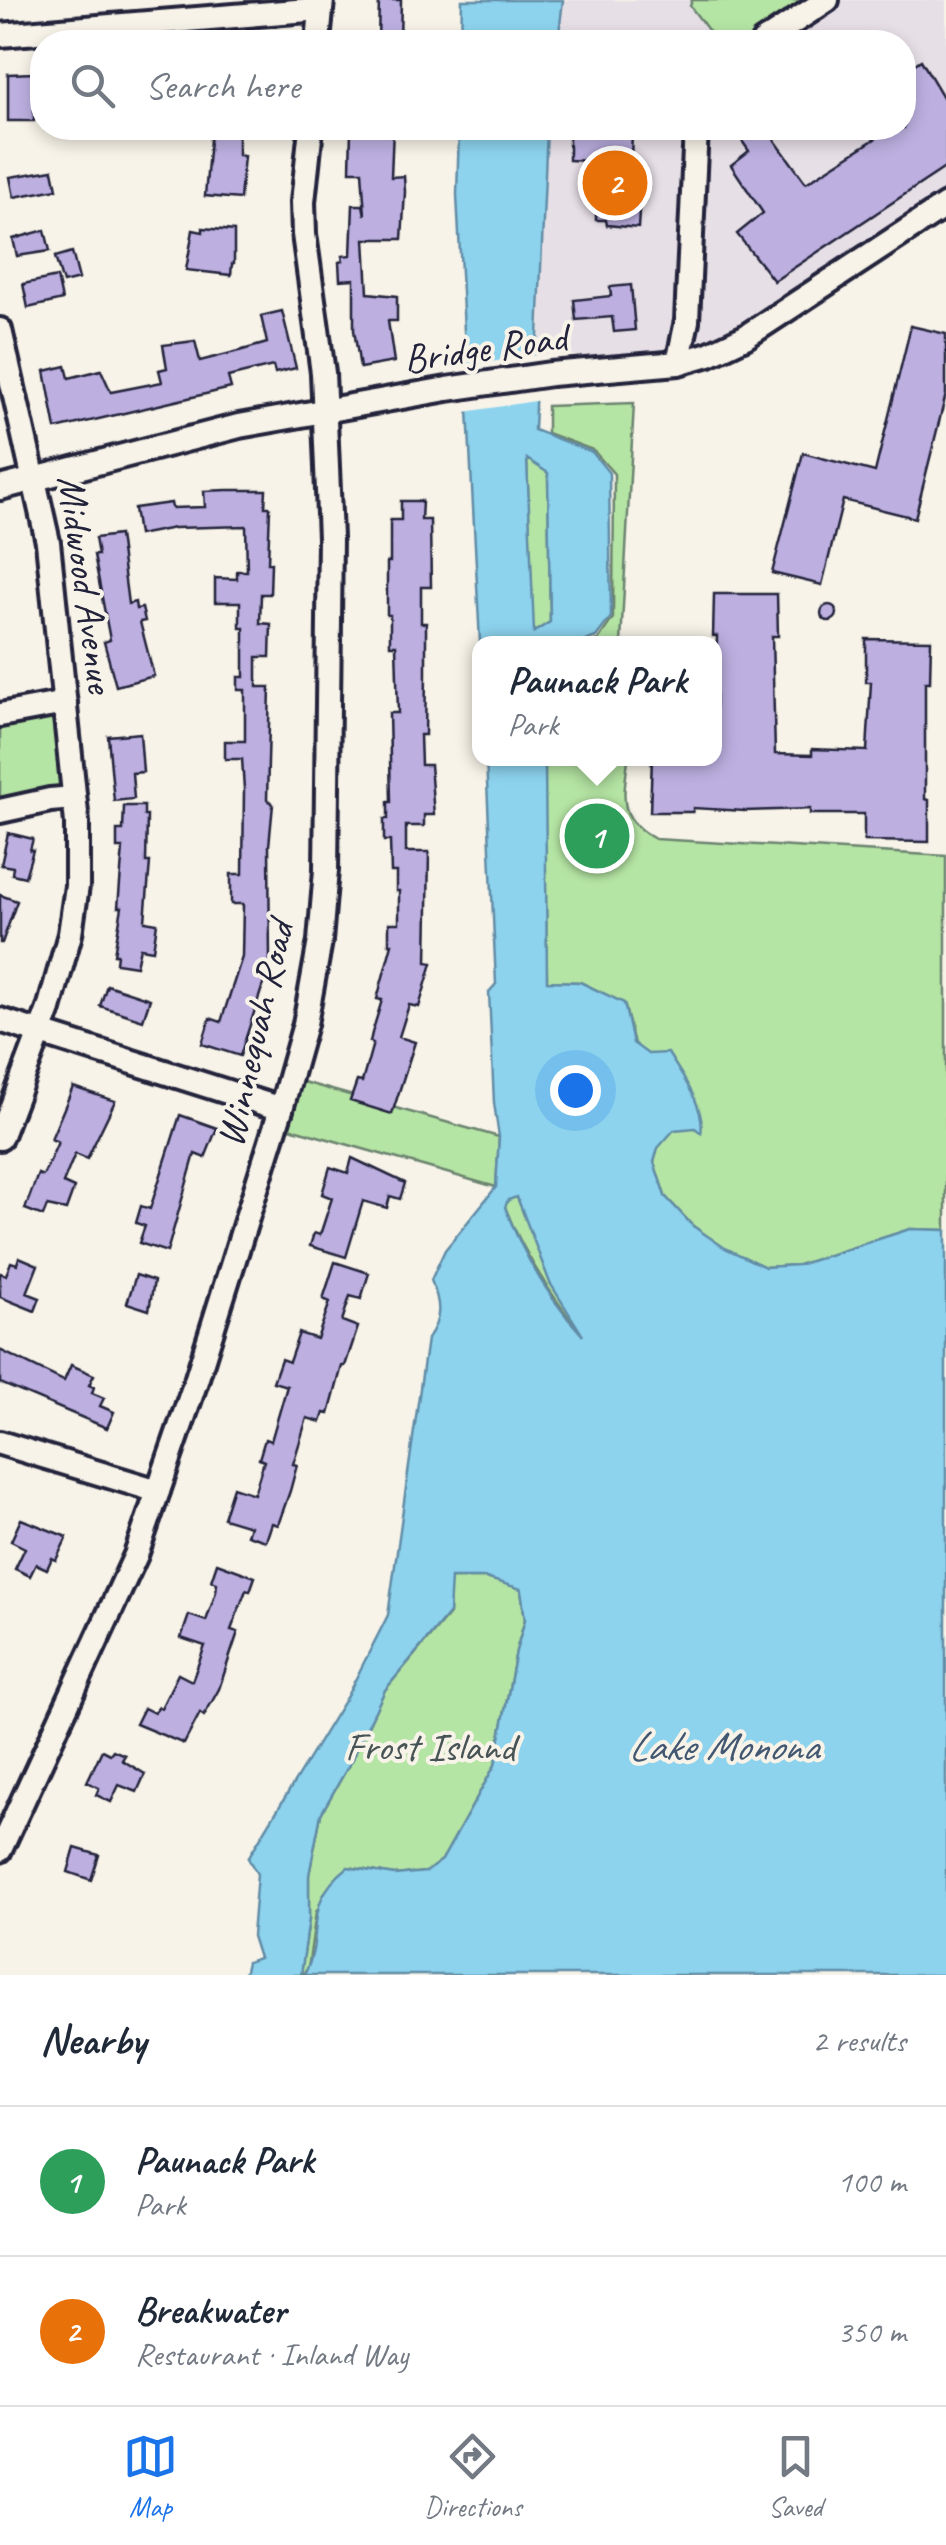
<!DOCTYPE html>
<meta charset="utf-8">
<style>
body{margin:0;font-family:Caveat,sans-serif;background:#f6f6f7;color:#1f2937}
.you{position:absolute;left:575px;top:1090px;width:35px;height:35px;margin:-25px;border:8px solid #fff;border-radius:50%;background:#1a73e8;box-shadow:0 0 0 15px #1a73e833}
.badge{display:grid;place-items:center;width:65px;height:65px;border-radius:50%;background:#1a73e8;color:#fff;font-size:32px;font-weight:700}
.pin{position:absolute;translate:-50% -50%;border:5px solid #fff;box-shadow:0 2px 10px #0006}
.popup{position:absolute;left:472px;top:636px;width:250px;height:130px;box-sizing:border-box;display:grid;place-content:center;border-radius:20px;background:#fff;filter:drop-shadow(0 2px 8px #0005);font-size:32px;white-space:nowrap;color:#747a83}
.popup b{font-size:38px;color:#1f2937}
.popup::after{content:'';position:absolute;left:50%;top:100%;margin-left:-20px;border:20px solid transparent;border-top-color:#fff}
.list{margin:0;padding:0;list-style:none}
h2{display:flex;justify-content:space-between;align-items:center;height:130px;margin:0;padding:0 40px;font-size:42px}
h2 small{font-size:32px;font-weight:400;color:#747a83}
.list li{display:grid;grid-template-columns:65px 1fr auto;gap:30px;align-items:center;box-sizing:border-box;height:150px;padding:0 40px;border-top:2px solid #e0e1e3}
.list b{display:block;font-size:38px;white-space:nowrap}
.list p{margin:0;font-size:32px;white-space:nowrap;color:#747a83}
.list em{font-size:32px;font-style:normal;color:#747a83}
.icon{flex:none;width:55px;height:55px;fill:none;stroke:currentColor;stroke-width:2;stroke-linecap:round;stroke-linejoin:round}
.map{position:relative;flex:none;width:946px;height:1975px;overflow:hidden}
.search{position:absolute;background:#fff;box-shadow:0 5px 15px #0003;left:30px;right:30px;top:30px;height:110px;display:flex;align-items:center;gap:25px;box-sizing:border-box;padding:0 35px;border-radius:40px;color:#747a83;font-size:38px}
.sheet{height:430px;background:#fff}
nav{display:flex;justify-content:space-around;align-items:center;box-sizing:border-box;height:140px;border-top:2px solid #e0e1e3;background:#fff;font-size:28px;color:#747a83}
nav a{display:grid;justify-items:center;gap:5px}
nav .on{color:#1a73e8}
.map>svg:first-child{display:block}
.built{fill:#e6dfe6}
.green{fill:#b5e5a4;stroke:#6c8470;stroke-width:2.5}
.water{fill:#8dd3ee;stroke:#628ca6;stroke-width:2.5;fill-rule:evenodd}
.pier{fill:#f7f3e8}
.building{fill:#bdb0e1;stroke:#22223b;stroke-width:2.5}
.lines{fill:none;stroke-linecap:round;stroke-linejoin:round}
.minor-casing{stroke:#22223b;stroke-width:30}
.minor{stroke:#f7f3e8;stroke-width:22}
.labels{text-anchor:middle;dominant-baseline:central;stroke-width:8;stroke-linejoin:round;paint-order:stroke}
.street-label{font-size:40px;fill:#22223b;stroke:#f7f3e8}
.park-label{font-size:40px;fill:#475355;stroke:#f7f3e8}
.water-label{font-size:42px;font-style:italic;fill:#425771;stroke:#f7f3e8}
</style>
<div class="map">
<svg width="946" height="1975" viewBox="0 0 946 1975">
<rect width="100%" height="100%" fill="#f7f3e8"/>
<filter id="ink" filterUnits="userSpaceOnUse"><feTurbulence type="fractalNoise" baseFrequency=".01" numOctaves="2"/><feDisplacementMap in="SourceGraphic" scale="20" xChannelSelector="R" yChannelSelector="G"/><feConvolveMatrix kernelMatrix="1 2 1 2 8 2 1 2 1" color-interpolation-filters="sRGB"/></filter>
<g filter="url(#ink)">
<!-- built -->
<polygon class="built" points="563,0 946,0 946,205 831,280 678,363 539,353 547,128 904,128 904,42 558,42"/>
<!-- green -->
<g class="green">
<polygon points="692,0 805,0 806,1 743,42 717,42 690,6"/>
<polygon points="634,403 621,643 588,643 598,640 613,618 614,474 593,450 547,433 547,406"/>
<polygon points="527,458 548,472 550,622 533,633"/>
<polygon points="65,703 74,798 0,811 0,715"/>
<path d="M 544,759 L 628,759 C 624,796 616,818 655,839 L 946,856 L 946,1230 L 910,1229 L 798,1265 L 765,1267 L 725,1249 L 693,1226 L 665,1196 L 654,1163 L 653,1122 L 624,1003 L 580,982 L 547,981 Z"/>
<polygon points="289,1078 499,1137 496,1187 283,1126"/>
<path d="M 516,1196 L 593,1350 C 558,1304 526,1261 505,1207 L 508,1199 Z"/>
<polygon points="450,1578 486,1578 521,1588 525,1619 516,1651 495,1765 442,1860 426,1872 394,1875 349,1867 316,1912 308,1969 301,1975 309,1919 309,1875 321,1814 350,1763 385,1690 449,1614"/>
</g>
<!-- water -->
<g class="water">
<polygon points="462,0 563,0 558,42 461,42"/>
<path d="M 459,128 L 547,128 L 534,430 L 592,452 L 609,473 L 611,617 L 596,637 L 580,643 L 480,643 L 457,195 ZM 527,459 L 548,473 L 550,622 L 534,632 Z"/>
<path d="M 486,759 L 545,759 L 547,981 L 580,982 L 624,1003 L 633,1043 L 648,1054 L 668,1053 C 681,1075 706,1107 701,1133 L 695,1128 L 674,1130 L 658,1148 L 654,1162 L 665,1196 L 693,1226 L 725,1248 L 765,1267 L 798,1265 L 910,1229 L 946,1230 L 946,1975 L 304,1975 C 327,1933 299,1906 348,1867 L 394,1875 L 426,1872 L 442,1860 L 495,1765 L 516,1651 L 525,1620 L 521,1589 L 486,1578 L 451,1578 L 449,1613 L 385,1690 L 350,1763 L 321,1814 L 309,1875 L 309,1919 L 301,1975 L 244,1975 L 247,1962 L 259,1958 L 252,1936 L 257,1874 L 248,1858 L 347,1696 L 388,1615 L 427,1339 C 443,1319 440,1302 431,1280 L 445,1250 L 496,1187 L 499,1137 L 494,1103 L 489,992 L 496,984 ZM 517,1197 L 550,1283 L 583,1336 C 549,1299 523,1255 505,1207 L 508,1200 Z"/>
</g>
<!-- pier -->
<polygon class="pier" points="544,354 541,400 465,412 463,366"/>
<!-- building -->
<g class="building">
<polygon points="379,0 401,0 400,42 378,42"/>
<polygon points="921,60 946,102 946,167 774,281 737,234 763,213 731,165 749,151 738,135 749,128 766,128 806,183 892,128 904,128 904,71"/>
<polygon points="34,73 34,121 8,121 8,74"/>
<polygon points="211,128 238,128 238,155 244,156 240,199 205,196"/>
<polygon points="351,128 393,128 391,177 404,176 405,192 402,239 365,239 368,293 397,296 397,321 388,321 394,362 360,368 354,330 354,279 340,280 339,262 343,261 342,256 351,255 353,205 363,205 365,215 362,171 350,171"/>
<polygon points="569,128 632,128 631,164 642,165 638,228 607,225 606,220 596,220 596,201 588,201 590,161 569,160"/>
<polygon points="53,170 57,189 14,197 10,177"/>
<polygon points="203,228 234,231 234,263 232,264 231,275 186,270 193,230 203,232"/>
<polygon points="45,230 50,251 17,256 13,239"/>
<polygon points="72,252 79,279 63,283 55,257"/>
<polygon points="57,277 62,300 28,308 23,284"/>
<polygon points="631,285 635,330 614,332 612,317 576,320 574,300 611,296 610,287"/>
<polygon points="282,311 296,368 275,373 273,366 228,377 231,388 56,429 45,371 66,366 69,378 101,370 111,392 162,382 159,370 167,368 163,345 195,341 200,361 239,351 267,343 261,316"/>
<polygon points="911,326 946,334 946,394 915,518 843,500 822,585 772,573 803,453 875,472"/>
<polygon points="227,490 266,490 265,507 270,507 268,563 271,563 270,594 261,594 260,623 271,624 270,657 257,657 257,687 270,687 267,799 273,804 269,846 270,963 240,1056 202,1044 210,1018 221,1022 242,957 243,904 231,904 231,874 243,874 244,789 242,759 225,759 225,741 245,741 245,690 238,690 238,677 244,677 244,628 240,628 240,602 215,602 215,578 237,579 237,571 247,571 246,526 174,528 138,535 134,508 171,503 172,508 205,507 204,491"/>
<polygon points="401,501 422,501 421,520 430,520 431,587 421,587 421,623 426,623 426,674 425,735 420,735 421,765 430,765 434,815 424,815 424,826 406,826 406,852 429,852 427,962 432,963 419,1007 409,1005 399,1037 415,1042 392,1114 350,1101 357,1081 362,1082 373,1043 370,1042 372,1033 382,1000 377,999 392,944 389,944 389,923 399,923 399,891 396,891 396,872 391,872 390,841 384,841 384,819 388,819 388,802 391,802 389,713 398,713 396,645 390,645 390,615 387,615 387,562 390,562 390,520 401,520"/>
<polygon points="119,535 128,604 135,602 136,609 142,608 145,621 140,622 154,676 116,686 104,642 110,640 94,555 98,555 95,538"/>
<polygon points="714,594 777,594 778,636 772,636 775,754 812,755 812,749 867,751 871,682 866,682 866,639 931,640 930,682 925,682 925,799 929,800 929,842 864,841 864,814 810,814 810,809 745,811 693,808 693,812 650,812 652,758 714,758 717,636 713,636"/>
<circle cx="829" cy="613" r="8"/>
<polygon points="140,733 143,772 132,773 134,799 114,801 108,736"/>
<polygon points="124,806 144,806 144,816 147,816 146,862 150,862 145,921 157,923 153,950 140,948 136,966 116,963 117,954 114,954 122,907 118,907 123,848 117,848 117,830 123,830"/>
<polygon points="8,833 33,839 30,850 33,850 25,877 12,874 13,867 1,865"/>
<polygon points="0,895 17,901 2,943 0,943"/>
<polygon points="107,985 150,999 143,1020 100,1006"/>
<polygon points="73,1087 115,1101 87,1159 75,1154 63,1183 74,1188 66,1210 47,1206 43,1216 25,1209 38,1174 43,1176 58,1142 51,1139"/>
<polygon points="180,1115 217,1128 205,1158 195,1154 167,1252 139,1243 145,1226 136,1223 141,1206 150,1209"/>
<polygon points="352,1158 405,1183 400,1199 390,1196 387,1208 363,1201 346,1257 310,1246 314,1233 320,1235 332,1198 322,1194 330,1167 348,1173"/>
<polygon points="19,1257 38,1265 27,1293 40,1298 35,1311 0,1297 0,1273 6,1275 11,1262 17,1264"/>
<polygon points="335,1262 369,1273 361,1299 350,1296 342,1321 358,1327 345,1366 342,1366 329,1414 324,1413 321,1422 307,1418 293,1464 297,1465 290,1491 278,1525 272,1523 266,1541 247,1535 250,1526 223,1518 233,1487 254,1494 264,1461 259,1459 265,1439 271,1441 287,1386 273,1382 281,1359 289,1362 299,1333 317,1339 330,1302 323,1299"/>
<polygon points="136,1275 154,1281 149,1310 127,1303"/>
<polygon points="0,1350 64,1381 71,1365 94,1375 89,1385 94,1387 92,1393 104,1398 100,1406 114,1412 107,1428 0,1383"/>
<polygon points="21,1519 67,1537 56,1560 52,1558 47,1569 36,1564 30,1576 15,1569 25,1548 11,1541"/>
<polygon points="217,1563 255,1577 250,1591 246,1590 231,1630 238,1632 219,1689 204,1716 200,1713 184,1744 136,1724 144,1708 154,1713 158,1707 161,1708 178,1674 192,1681 205,1646 181,1638 189,1615 206,1621 216,1592 217,1583 211,1581"/>
<polygon points="102,1750 110,1754 113,1750 125,1755 122,1760 145,1774 137,1792 119,1785 111,1802 96,1795 99,1788 87,1782"/>
<polygon points="75,1848 99,1855 91,1880 68,1872"/>
</g>
<g class="lines">
<defs>
<g id="minor">
<polyline points="0,35 321,9"/>
<polyline points="318,42 322,0"/>
<polyline points="763,42 827,0"/>
<polyline points="0,330 48,542 77,823 77,886 70,934 49,1009 0,1138"/>
<polyline points="678,363 687,321 696,128"/>
<polyline points="0,488 239,426 447,389 551,374 678,363 709,354 745,337 946,205"/>
<polyline points="0,715 65,703"/>
<polyline points="0,811 50,800 74,798"/>
<polyline points="0,1020 281,1109"/>
<polyline points="0,1443 158,1491"/>
<polyline points="0,1850 136,1555 196,1381 281,1109 305,1024 320,941 326,870 330,538 323,373 304,234 303,202 311,128"/>
</g>
</defs>
<!-- minor casing -->
<use href="#minor" class="minor-casing"/>
<!-- minor -->
<use href="#minor" class="minor"/>
</g>
</g>
<g class="labels">
<!-- street labels -->
<g class="street-label">
<text transform="translate(485 348) rotate(-8)">Bridge Road</text>
<text transform="translate(86 584) rotate(82)">Midwood Avenue</text>
<text transform="translate(255 1034) rotate(-77)">Winnequah Road</text>
</g>
<!-- park labels -->
<g class="park-label">
<text x="430" y="1747">Frost Island</text>
</g>
<!-- water labels -->
<g class="water-label">
<text x="723" y="1746">Lake Monona</text>
</g>
</g>
</svg>
<div class="you"></div>
<div class="pin badge" style="left:597px;top:836px;background:#2e9e5b">1</div>
<div class="popup"><b>Paunack Park</b>Park</div>
<div class="pin badge" style="left:615px;top:183px;background:#e8710a">2</div>
<div class="search"><svg class="icon" aria-label="search" viewBox="0 0 24 24"><circle cx="10" cy="10" r="6"/><path d="M15 15l6 6"/></svg>Search here</div>
</div>
<section class="sheet">
<h2>Nearby<small>2 results</small></h2>
<ul class="list">
<li><span class="badge" style="background:#2e9e5b">1</span><div><b>Paunack Park</b><p>Park</p></div><em>100 m</em></li>
<li><span class="badge" style="background:#e8710a">2</span><div><b>Breakwater</b><p>Restaurant · Inland Way</p></div><em>350 m</em></li>
</ul>
</section>
<nav>
<a class="on"><svg class="icon" aria-label="map" viewBox="0 0 24 24"><path d="M3 6l6-2 6 2 6-2v14l-6 2-6-2-6 2zM9 4v14M15 6v14"/></svg>Map</a>
<a><svg class="icon" aria-label="directions" viewBox="0 0 24 24"><path d="M12 3l9 9-9 9-9-9zM9 14v-3h6M13 9l2 2-2 2"/></svg>Directions</a>
<a><svg class="icon" aria-label="saved" viewBox="0 0 24 24"><path d="M7 4h10v16l-5-4-5 4z"/></svg>Saved</a>
</nav>
